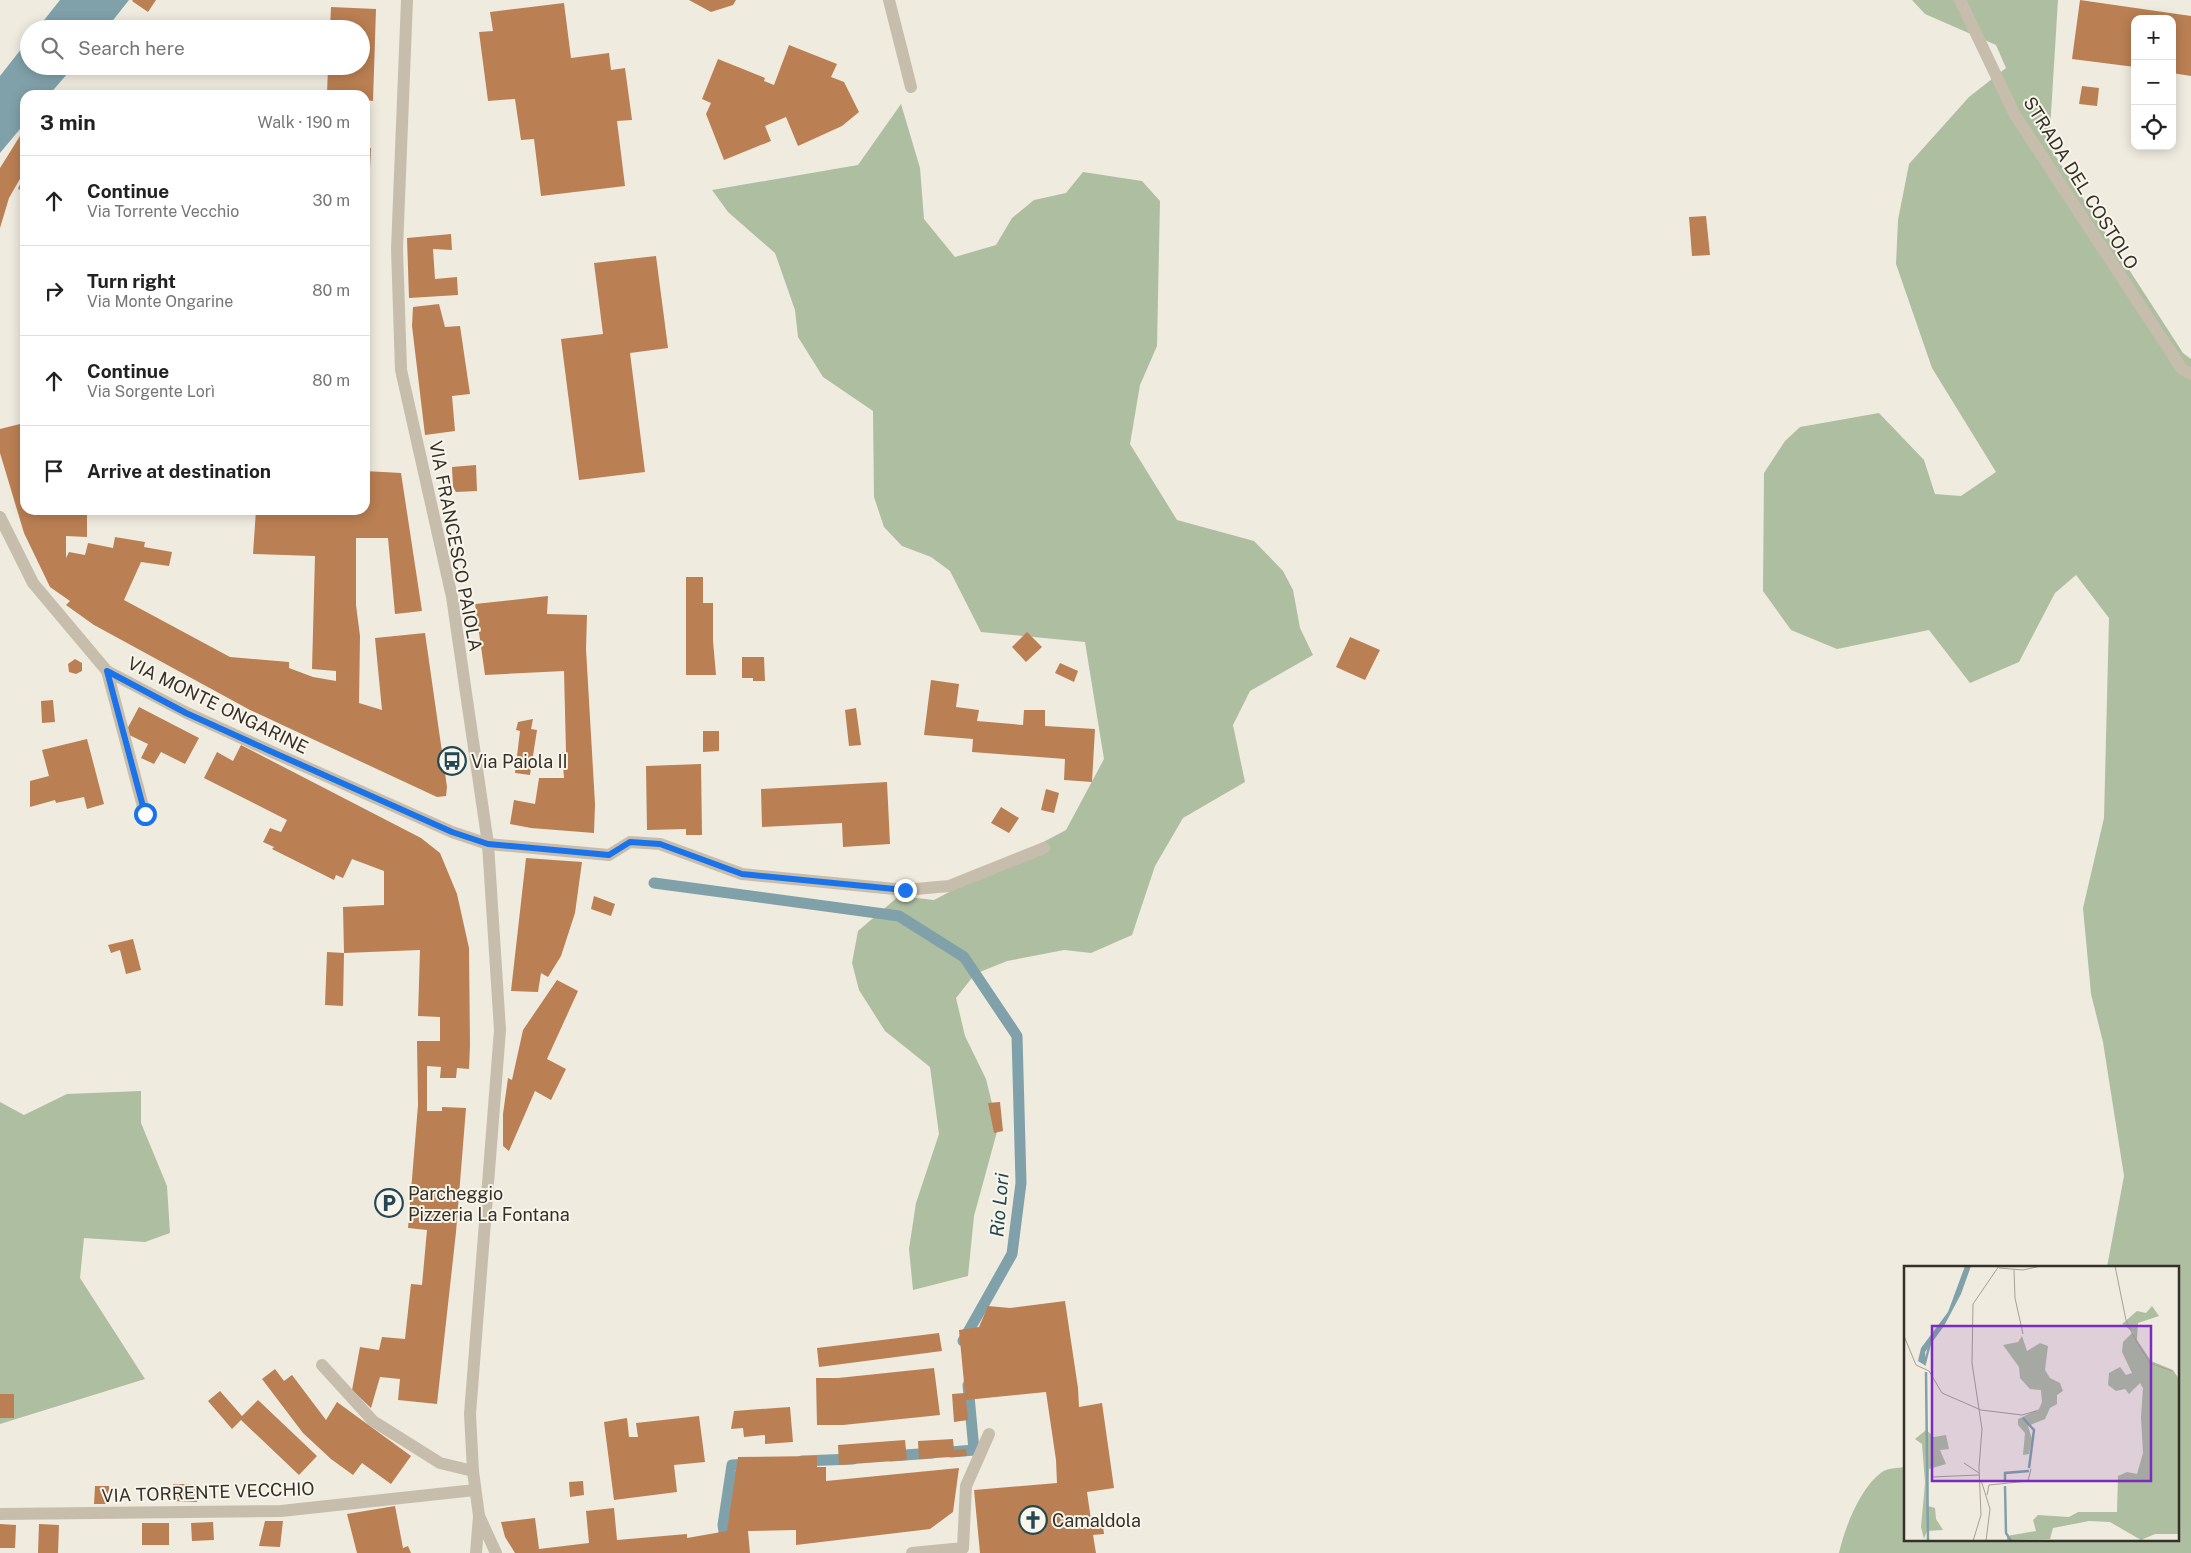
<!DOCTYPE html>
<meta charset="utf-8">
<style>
body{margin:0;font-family:"Public Sans",sans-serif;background:#f2f2f2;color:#222}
.controls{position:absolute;right:15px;top:15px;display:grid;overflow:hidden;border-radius:10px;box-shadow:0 2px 12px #0003}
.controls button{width:45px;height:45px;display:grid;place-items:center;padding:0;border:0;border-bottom:1px solid #e0e0e0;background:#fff;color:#222;font:25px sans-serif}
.stop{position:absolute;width:15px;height:15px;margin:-11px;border:4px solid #1a73e8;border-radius:50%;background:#fff}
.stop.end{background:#1a73e8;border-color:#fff;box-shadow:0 1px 5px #0008}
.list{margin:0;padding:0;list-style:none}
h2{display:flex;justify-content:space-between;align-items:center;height:65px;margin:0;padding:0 20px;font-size:21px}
h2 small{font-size:16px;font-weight:400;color:#767676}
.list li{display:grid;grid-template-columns:32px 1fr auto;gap:15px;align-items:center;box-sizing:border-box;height:90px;padding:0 20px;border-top:1px solid #e0e0e0}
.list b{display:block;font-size:19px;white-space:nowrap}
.list p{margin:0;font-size:16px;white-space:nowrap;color:#767676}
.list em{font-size:16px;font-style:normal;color:#767676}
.icon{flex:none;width:28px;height:28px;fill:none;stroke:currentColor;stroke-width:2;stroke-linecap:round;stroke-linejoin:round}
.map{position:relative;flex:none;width:2191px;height:1553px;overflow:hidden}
.search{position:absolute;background:#fff;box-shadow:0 2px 12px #0003;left:20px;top:20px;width:350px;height:55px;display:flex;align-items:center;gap:12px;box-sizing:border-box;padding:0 18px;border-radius:28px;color:#767676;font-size:19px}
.panel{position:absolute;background:#fff;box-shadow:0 2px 12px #0003;left:20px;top:90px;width:350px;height:425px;border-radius:15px}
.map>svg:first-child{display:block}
.green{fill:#aebea0}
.water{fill:#81a1aa}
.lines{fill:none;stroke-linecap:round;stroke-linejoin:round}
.stream{stroke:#81a1aa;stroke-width:11}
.building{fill:#ba7f53}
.minor{stroke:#c7bdac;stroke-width:12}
.route{stroke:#1a73e8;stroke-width:6}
.labels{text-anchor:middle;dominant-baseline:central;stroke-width:4;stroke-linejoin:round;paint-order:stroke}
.street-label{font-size:18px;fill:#36302a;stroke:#f8f5eb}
.poi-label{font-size:18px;fill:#36302a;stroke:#f8f5eb;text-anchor:start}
.water-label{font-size:19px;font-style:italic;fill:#244753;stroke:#f8f5eb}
.inset-river{fill:none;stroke:#81a1aa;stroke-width:2.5}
.inset-road{fill:none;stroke:#a6a097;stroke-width:1}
.view{fill:#7b2cbf;fill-opacity:0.15;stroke:#7b2cbf;stroke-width:2.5}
.inset-edge{fill:none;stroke:#36302a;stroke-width:2.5}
</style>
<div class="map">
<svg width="2191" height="1553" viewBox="0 0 2191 1553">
<rect width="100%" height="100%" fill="#f0ebdf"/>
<!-- green -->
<g class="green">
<path d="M 1912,0 L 2058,0 L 2049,146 L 2183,353 L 2191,359 L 2191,1553 L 1839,1553 C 1845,1527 1860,1488 1882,1472 C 1887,1468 1898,1468 1905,1467 L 1905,1539 L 2177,1539 L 2177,1267 L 2107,1267 L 2124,1176 L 2103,1042 L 2091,994 L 2083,908 L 2104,818 L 2109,618 L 2076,575 L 2055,593 L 2019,662 L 1970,683 L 1929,630 L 1837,649 L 1791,630 L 1763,591 L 1764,473 L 1785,441 L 1800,427 L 1879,413 L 1924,460 L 1935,494 L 1961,496 L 1996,472 L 1932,368 L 1896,264 L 1898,220 L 1909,164 L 1969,97 L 2006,68 L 1996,45 L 1925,14 Z"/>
<polygon points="901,104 920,168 924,219 955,257 996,245 1012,218 1034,200 1066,193 1083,172 1142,181 1160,201 1157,346 1140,385 1130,444 1177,520 1254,541 1283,571 1293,590 1300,628 1313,655 1250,691 1233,725 1245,782 1183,818 1155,866 1132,935 1091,953 1064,950 1007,961 975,974 956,998 965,1036 986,1079 998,1128 974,1216 968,1276 913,1290 909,1249 916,1203 939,1134 930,1067 885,1031 859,990 852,963 858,931 899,896 934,900 1066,830 1104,759 1085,642 981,632 950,571 931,557 902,546 884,527 874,497 873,411 823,377 798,337 795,310 775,253 728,212 712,190 858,165"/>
<polygon points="141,1091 141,1123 167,1186 170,1233 145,1242 84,1238 80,1278 145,1379 0,1424 0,1102 24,1115 67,1094"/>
</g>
<!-- water -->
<g class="water">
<polygon points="60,0 129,0 106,29 37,29"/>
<polygon points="29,39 29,66 74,66 49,95 25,95 25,123 0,153 0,76"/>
</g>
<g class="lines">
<!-- stream -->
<g class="stream">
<polyline points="654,883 899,916 964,957 1017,1036 1021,1183 1012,1254 963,1341"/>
<polyline points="951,1452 974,1450 968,1385"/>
<polyline points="891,1456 933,1453"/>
<polyline points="802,1461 853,1459"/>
<polyline points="727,1553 723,1525 732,1465 751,1464"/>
</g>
</g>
<!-- building -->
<g class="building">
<polygon points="133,0 156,0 148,12 132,1"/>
<polygon points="689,0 736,0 733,5 711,12"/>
<polygon points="2080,0 2191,16 2191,76 2172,73 2172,19 2135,19 2135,67 2072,59"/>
<polygon points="564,3 571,58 609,53 611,70 625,68 632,120 617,121 625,186 541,196 534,139 521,140 515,99 488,101 479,32 493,31 490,12"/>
<polygon points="331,7 376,9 373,101 365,100 365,95 327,95 328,66 361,66 361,29 330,29"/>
<polygon points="789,45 837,64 831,77 844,82 859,112 842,126 798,146 786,117 765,126 771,141 724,160 706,114 711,103 702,99 718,59 765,78 764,81 774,85"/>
<polygon points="2082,86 2099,88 2097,106 2079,104"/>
<polygon points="25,128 25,170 9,198 0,228 0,168"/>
<polygon points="365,148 371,148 368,210 365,210"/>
<polygon points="25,173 25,191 18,189"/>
<polygon points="1706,216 1710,255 1692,256 1689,217"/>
<polygon points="451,234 452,250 433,249 435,279 457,277 458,295 409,298 407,238"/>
<polygon points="656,256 668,348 630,353 645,472 579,480 561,339 603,334 594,263"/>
<polygon points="365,273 367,273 367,301 370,301 367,388 365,388"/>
<polygon points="439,304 445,327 460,326 470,394 452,396 455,431 425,435 412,326 413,307"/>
<polygon points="20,424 25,440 25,510 87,510 87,537 66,536 66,558 69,552 85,555 88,543 113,548 115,537 145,542 144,547 172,552 169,566 141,562 124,600 230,657 289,662 289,668 313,677 336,681 336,671 312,669 315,556 253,554 256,510 365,510 365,471 401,473 422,611 395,614 388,538 356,538 356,605 360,636 359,703 382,710 375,638 425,633 447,787 446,796 437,797 250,710 94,625 66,605 70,601 50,587 24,533 0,453 0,429"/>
<polygon points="476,465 477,491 456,492 453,487 452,467"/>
<polygon points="686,577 703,577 703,603 713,603 713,641 716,675 686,675"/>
<polygon points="548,596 547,614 587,615 586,649 595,804 594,833 531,828 510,824 514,800 535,804 539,778 564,778 562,752 566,752 564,671 485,675 475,604"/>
<polygon points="1027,632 1042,647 1026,662 1012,647"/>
<polygon points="1350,637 1380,650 1365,680 1336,667"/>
<polygon points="742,657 764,657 765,681 753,681 753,678 742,678"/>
<polygon points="75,659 82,663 82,671 76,674 69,672 68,664"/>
<polygon points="1060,663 1078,671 1074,682 1055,673"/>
<polygon points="931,680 959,684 956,707 979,710 977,721 1023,725 1024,710 1045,710 1045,726 1095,729 1092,782 1064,780 1065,759 972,752 973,739 924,735"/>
<polygon points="53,700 55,722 42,723 41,701"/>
<polygon points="139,707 199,738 185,764 161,752 154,764 141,758 148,744 125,733"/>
<polygon points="856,708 861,745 849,746 845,710"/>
<polygon points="533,719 531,729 537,730 530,775 515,773 520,731 516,730 518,722"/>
<polygon points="703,731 719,731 719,751 703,752"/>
<polygon points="87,739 104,804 87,809 84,797 56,803 55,800 30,807 30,781 49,776 42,750"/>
<polygon points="241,745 421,838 440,853 457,894 469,948 470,1045 469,1069 457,1068 456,1078 440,1078 441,1067 427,1066 427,1111 442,1111 442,1107 466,1108 456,1232 437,1404 398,1400 400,1379 380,1377 371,1408 352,1390 360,1347 379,1350 382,1337 405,1339 411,1284 422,1285 427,1230 408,1228 418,1105 417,1041 440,1041 440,1017 418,1016 420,950 344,953 343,907 384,905 384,871 352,859 343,878 336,875 334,880 272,849 274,847 263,842 270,828 281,832 287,820 204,778 217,752 233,761"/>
<polygon points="701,764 702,835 686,835 686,829 647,830 646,766"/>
<polygon points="887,782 890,844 843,847 842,823 762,827 761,789"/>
<polygon points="1046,789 1059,793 1054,813 1041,810"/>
<polygon points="1001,807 1019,818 1009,833 991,823"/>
<polygon points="526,858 582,862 575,913 561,956 548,977 541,973 538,992 511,991"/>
<polygon points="594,896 615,904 611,916 591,909"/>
<polygon points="133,939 141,970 126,974 120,950 111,953 108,945"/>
<polygon points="327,952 344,953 343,1006 325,1005"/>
<polygon points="557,980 578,991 547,1059 566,1069 551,1100 535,1091 509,1151 503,1146 503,1114 508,1078 512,1080 523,1030"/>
<polygon points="1000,1102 1003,1131 994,1133 988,1103"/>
<polygon points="1065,1301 1078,1388 1079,1407 1102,1403 1114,1488 1087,1492 1091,1520 1102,1518 1104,1534 1093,1535 1096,1553 980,1553 974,1490 1057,1483 1056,1460 1046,1392 966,1400 968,1420 954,1422 952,1394 965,1393 959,1330 979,1327 988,1306 1010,1308"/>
<polygon points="939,1333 942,1351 819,1367 817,1348"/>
<polygon points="934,1368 940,1415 843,1425 817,1425 816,1378 838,1378"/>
<polygon points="275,1369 284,1381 292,1375 326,1420 337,1402 411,1456 391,1484 362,1463 353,1475 331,1459 303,1433 262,1379"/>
<polygon points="220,1391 242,1416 258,1400 317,1456 299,1475 241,1420 232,1429 208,1401"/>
<rect x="0" y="1394" width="14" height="24"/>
<polygon points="790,1407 793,1442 765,1444 765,1435 744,1437 743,1428 731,1429 734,1411"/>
<polygon points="699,1416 705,1462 674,1465 677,1492 614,1500 604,1422 627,1418 629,1437 638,1437 636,1423"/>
<polygon points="953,1439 954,1450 966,1449 967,1456 919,1459 918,1441"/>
<polygon points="905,1440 907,1460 839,1465 838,1445"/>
<polygon points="817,1456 817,1467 826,1467 826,1481 959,1468 953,1512 930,1529 796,1545 796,1530 748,1531 750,1553 515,1553 505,1537 501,1522 535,1518 539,1549 589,1543 586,1511 614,1508 617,1540 687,1534 687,1538 727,1531 738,1457"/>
<polygon points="583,1481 584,1495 570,1497 569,1482"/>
<polygon points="173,1484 198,1484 197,1502 172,1501"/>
<polygon points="95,1486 109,1486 109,1504 94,1504"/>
<polygon points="395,1506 403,1548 408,1546 411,1553 357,1553 347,1514"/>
<polygon points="265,1521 283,1521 280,1547 259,1546"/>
<polygon points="213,1522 214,1540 192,1541 191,1523"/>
<rect x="142" y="1523" width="27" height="22"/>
<polygon points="0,1524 16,1525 15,1548 0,1548"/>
<polygon points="39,1524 59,1525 58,1553 38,1553"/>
</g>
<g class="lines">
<!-- minor -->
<g class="minor">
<polyline points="407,0 397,249 401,370 452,597 488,844 500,1030 470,1414 473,1471 479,1516 476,1553"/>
<polyline points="889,0 911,87"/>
<polyline points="1960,0 2015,115 2182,369 2191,374"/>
<polyline points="0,517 33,583 107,671 187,713 270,751 452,832 488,844 609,855 630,842 660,844 742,874 905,890 949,886 1044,848"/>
<polyline points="107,671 145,814"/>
<polyline points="322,1365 373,1421 440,1463 473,1471"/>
<polyline points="0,1514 281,1511 475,1490"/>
<polyline points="480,1518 496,1553"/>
<polyline points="912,1553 963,1548 966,1486 989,1434"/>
</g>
</g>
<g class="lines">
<!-- route -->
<polyline class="route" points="145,814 107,671 186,713 270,751 452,832 488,844 609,855 630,842 660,844 742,874 905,890"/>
</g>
<!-- icons -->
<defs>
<symbol id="bus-ring" viewBox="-11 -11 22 22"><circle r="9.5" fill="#f8f5eb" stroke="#244753" stroke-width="1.5"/><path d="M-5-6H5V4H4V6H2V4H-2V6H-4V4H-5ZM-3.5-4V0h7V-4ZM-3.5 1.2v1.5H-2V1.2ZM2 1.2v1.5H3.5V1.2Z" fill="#244753"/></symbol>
<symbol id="parking-ring" viewBox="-11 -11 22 22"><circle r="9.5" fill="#f8f5eb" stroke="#244753" stroke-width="1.5"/><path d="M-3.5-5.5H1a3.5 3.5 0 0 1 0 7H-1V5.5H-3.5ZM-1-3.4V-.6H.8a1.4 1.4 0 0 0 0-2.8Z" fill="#244753"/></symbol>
<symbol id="church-ring" viewBox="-11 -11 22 22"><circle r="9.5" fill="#f8f5eb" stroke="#244753" stroke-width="1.5"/><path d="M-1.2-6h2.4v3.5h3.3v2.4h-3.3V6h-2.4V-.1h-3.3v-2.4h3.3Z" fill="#244753"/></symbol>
</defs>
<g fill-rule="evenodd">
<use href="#bus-ring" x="436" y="745" width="32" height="32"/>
<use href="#parking-ring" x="373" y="1187" width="32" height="32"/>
<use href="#church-ring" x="1017" y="1504" width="32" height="32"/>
</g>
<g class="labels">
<!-- street labels -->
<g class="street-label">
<text transform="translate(2081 183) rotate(58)">STRADA DEL COSTOLO</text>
<text transform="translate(456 546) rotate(79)">VIA FRANCESCO PAIOLA</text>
<text transform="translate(218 705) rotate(26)">VIA MONTE ONGARINE</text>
<text transform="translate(208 1492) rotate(-2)">VIA TORRENTE VECCHIO</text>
</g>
<!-- poi labels -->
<g class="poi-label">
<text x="471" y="761">Via Paiola II</text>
<text x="408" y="1193">Parcheggio<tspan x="408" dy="21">Pizzeria La Fontana</tspan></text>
<text x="1052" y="1520">Camaldola</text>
</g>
<!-- water labels -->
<g class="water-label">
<text transform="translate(999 1205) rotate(-85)">Rio Lori</text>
</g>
</g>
<!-- overview -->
<g transform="translate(1904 1266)">
<rect width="275" height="275" fill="#f0ebdf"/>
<path d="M 248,40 L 255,50 L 234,57 L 233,74 L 247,95 L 269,104 L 275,113 L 275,268 L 251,268 L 237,274 L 206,256 L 185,255 L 149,262 L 146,273 L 103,274 L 103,270 L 132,265 L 129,254 L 134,249 L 165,251 L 174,246 L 213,246 L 214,210 L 223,206 L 233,208 L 239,187 L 237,151 L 239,122 L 236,117 L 225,128 L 221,123 L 212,125 L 204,119 L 205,107 L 216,101 L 222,109 L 228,107 L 218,86 L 219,76 L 229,66 L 218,58 L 233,45 L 242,47 ZM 118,70 L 123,85 L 136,77 L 144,80 L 141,104 L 146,112 L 156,117 L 159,125 L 153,129 L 153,138 L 146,142 L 141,153 L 124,160 L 128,173 L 125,188 L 119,189 L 121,167 L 114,159 L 114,153 L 135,143 L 138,136 L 137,124 L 126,123 L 116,112 L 115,101 L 99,79 L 114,76 ZM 22,164 L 30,171 L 42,169 L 45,183 L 36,184 L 42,198 L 25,203 L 24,240 L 31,242 L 32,253 L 39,264 L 23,265 L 20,273 L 17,261 L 21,217 L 18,178 L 11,173 Z" fill="#aebea0"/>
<path d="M 61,0 L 67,0 L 57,28 L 40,60 L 21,86 L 22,100 L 14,95 L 17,82 L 44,46 Z" fill="#81a1aa"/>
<path class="inset-river" d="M 21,97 L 26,77M 22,106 L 24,275M 119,152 L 130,164 L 125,202M 101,216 L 101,207 L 125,205M 101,220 L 102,267 L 107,275"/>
<path class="inset-road" d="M 211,0 L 222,54 L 230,71 L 246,97 L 268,105M 95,2 L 119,4 L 137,0M 110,4 L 111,32 L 119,68M 0,70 L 12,99 L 25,105 L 38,127 L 77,144 L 118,149 L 132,145M 60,197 L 75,207M 27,211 L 75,209M 77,214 L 86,243 L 82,275M 83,229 L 85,219 L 124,215 L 127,203M 69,275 L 77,249 L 75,201 L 78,163 L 68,97 L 69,38 L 95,0"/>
<path class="view" d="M 28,60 L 247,60 L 247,215 L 28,215 Z"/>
<rect width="275" height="275" class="inset-edge"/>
</g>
</svg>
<div class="controls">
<button>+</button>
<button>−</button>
<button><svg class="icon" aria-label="locate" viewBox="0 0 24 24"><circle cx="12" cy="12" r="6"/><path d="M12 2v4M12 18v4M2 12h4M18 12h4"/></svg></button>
</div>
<div class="stop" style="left:145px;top:814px"></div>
<div class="stop end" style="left:905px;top:890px"></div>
<div class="search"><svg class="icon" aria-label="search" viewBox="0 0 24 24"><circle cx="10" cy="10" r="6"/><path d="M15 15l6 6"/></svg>Search here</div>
<section class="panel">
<h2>3 min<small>Walk · 190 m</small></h2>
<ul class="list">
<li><svg class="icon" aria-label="ahead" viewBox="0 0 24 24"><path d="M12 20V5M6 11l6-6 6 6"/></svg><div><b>Continue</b><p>Via Torrente Vecchio</p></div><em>30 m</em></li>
<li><svg class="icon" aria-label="right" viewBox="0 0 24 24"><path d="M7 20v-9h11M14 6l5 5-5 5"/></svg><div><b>Turn right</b><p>Via Monte Ongarine</p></div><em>80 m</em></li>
<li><svg class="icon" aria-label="ahead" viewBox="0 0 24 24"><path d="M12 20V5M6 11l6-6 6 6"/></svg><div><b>Continue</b><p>Via Sorgente Lorì</p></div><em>80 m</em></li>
<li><svg class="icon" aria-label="arrive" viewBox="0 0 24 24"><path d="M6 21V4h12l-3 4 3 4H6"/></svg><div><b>Arrive at destination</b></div></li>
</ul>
</section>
</div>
